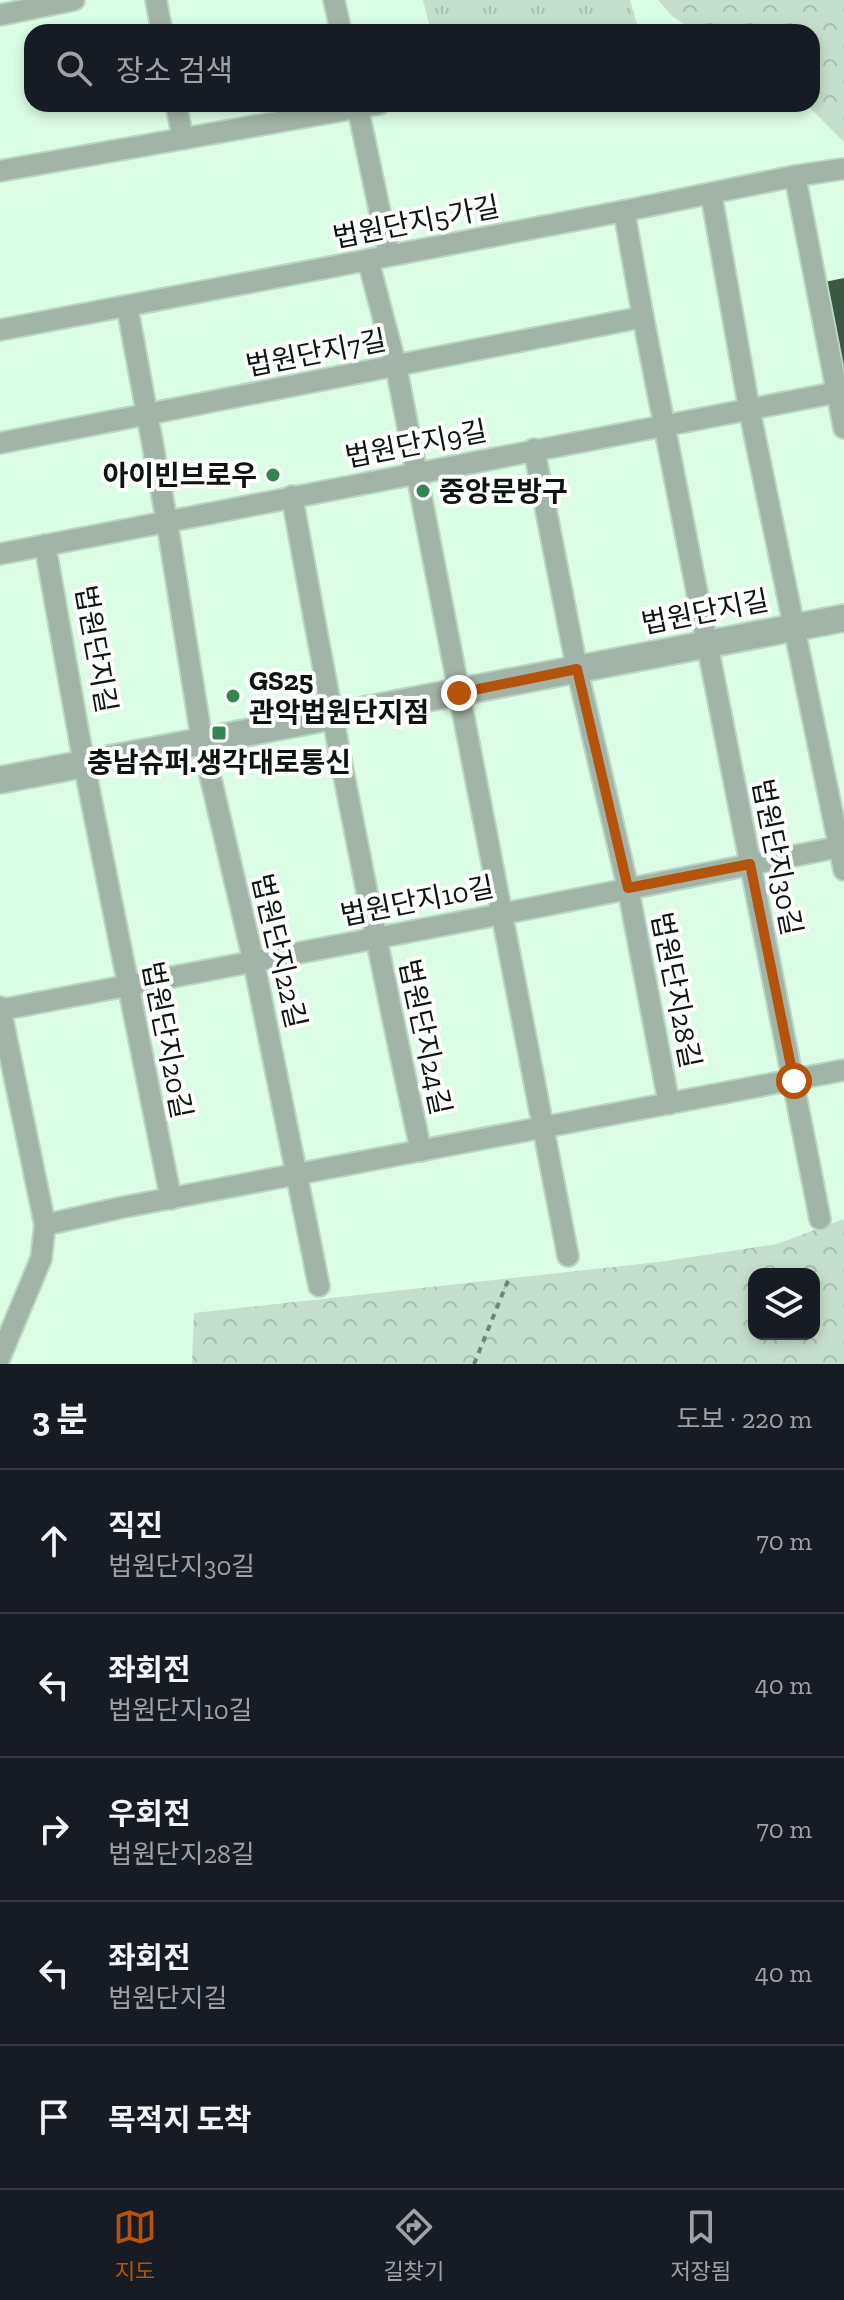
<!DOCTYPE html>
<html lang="ko">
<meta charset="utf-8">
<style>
body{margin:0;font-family:"Zilla Slab","Noto Sans KR",serif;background:#20242c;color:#f1f3f6}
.controls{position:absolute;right:24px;bottom:24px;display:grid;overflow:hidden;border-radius:16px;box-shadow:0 4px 12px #0003}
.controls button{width:72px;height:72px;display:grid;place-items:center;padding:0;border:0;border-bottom:2px solid #363941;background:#171b24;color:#f1f3f6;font:40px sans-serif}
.stop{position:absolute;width:24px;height:24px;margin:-18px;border:6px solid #b45309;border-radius:50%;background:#fff}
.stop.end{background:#b45309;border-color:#fff;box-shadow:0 2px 8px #0008}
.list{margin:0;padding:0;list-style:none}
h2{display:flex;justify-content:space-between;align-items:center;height:104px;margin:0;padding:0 32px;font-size:34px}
h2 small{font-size:26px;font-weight:400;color:#9ea1a6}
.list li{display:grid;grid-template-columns:52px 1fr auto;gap:24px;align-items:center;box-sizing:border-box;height:144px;padding:0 32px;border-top:2px solid #363941}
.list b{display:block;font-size:30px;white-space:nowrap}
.list p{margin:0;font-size:26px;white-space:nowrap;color:#9ea1a6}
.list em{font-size:26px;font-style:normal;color:#9ea1a6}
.icon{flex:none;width:44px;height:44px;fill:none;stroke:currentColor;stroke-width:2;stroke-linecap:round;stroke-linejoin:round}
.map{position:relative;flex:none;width:844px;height:1364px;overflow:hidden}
.search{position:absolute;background:#171b24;box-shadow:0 4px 12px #0003;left:24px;right:24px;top:24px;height:88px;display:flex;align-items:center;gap:20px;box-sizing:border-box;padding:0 28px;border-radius:24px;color:#9ea1a6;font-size:30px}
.sheet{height:824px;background:#171b24}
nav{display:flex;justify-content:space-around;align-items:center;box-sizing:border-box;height:112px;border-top:2px solid #363941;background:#171b24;font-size:22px;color:#9ea1a6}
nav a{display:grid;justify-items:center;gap:4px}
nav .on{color:#b45309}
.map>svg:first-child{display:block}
.forest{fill:url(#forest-crowns);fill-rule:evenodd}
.park{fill:url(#park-tufts)}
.building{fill:#3c5845}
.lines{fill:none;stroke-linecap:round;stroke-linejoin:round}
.minor-casing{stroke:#bad7c3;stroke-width:24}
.tertiary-casing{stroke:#bad7c3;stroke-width:30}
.path{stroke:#6e8575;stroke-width:4;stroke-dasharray:6 6;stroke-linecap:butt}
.minor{stroke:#a2b3a7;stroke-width:20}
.tertiary{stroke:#a2b3a7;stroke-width:26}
.route{stroke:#b45309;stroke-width:10}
.poi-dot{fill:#338455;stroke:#fff;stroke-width:3}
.labels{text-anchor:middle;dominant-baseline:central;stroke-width:8;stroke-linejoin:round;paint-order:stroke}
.street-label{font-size:28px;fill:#0a160e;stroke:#fff}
.poi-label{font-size:28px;font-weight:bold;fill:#0a160e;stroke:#fff;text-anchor:start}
</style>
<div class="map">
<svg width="844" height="1364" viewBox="0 0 844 1364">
<defs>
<pattern id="forest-crowns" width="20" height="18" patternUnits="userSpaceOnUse" patternTransform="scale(2)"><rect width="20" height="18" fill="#c6decd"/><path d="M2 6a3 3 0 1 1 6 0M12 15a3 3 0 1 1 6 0" fill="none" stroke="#a9beaf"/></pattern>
<pattern id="park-tufts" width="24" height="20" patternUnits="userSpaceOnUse" patternTransform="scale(2)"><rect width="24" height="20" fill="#c6decd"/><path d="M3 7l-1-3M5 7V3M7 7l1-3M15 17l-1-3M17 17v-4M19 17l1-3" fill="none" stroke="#a9beaf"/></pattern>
</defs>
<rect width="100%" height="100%" fill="#dbfce5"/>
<!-- forest -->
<g class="forest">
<polygon points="658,0 844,0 844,142 806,104 812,104 812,32 696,32 672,16"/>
<path d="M 844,1219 L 844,1364 L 192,1364 L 194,1313 L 659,1262 L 777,1244 ZM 754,1274 L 814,1274 L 814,1334 L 754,1334 Z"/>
</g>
<!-- park -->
<polygon class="park" points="423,0 630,0 639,32 431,32"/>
<!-- building -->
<polygon class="building" points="844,278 844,381 820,283"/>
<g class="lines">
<defs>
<g id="minor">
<polyline points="156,0 162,32"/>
<polyline points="334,0 341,32"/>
<polyline points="0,15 74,0"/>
<polyline points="176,104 183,139"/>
<polyline points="357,104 389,255"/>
<polyline points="0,171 379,104"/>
<polyline points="795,176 844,428"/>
<polyline points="711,193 749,408 844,870"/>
<polyline points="624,211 643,317 820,1219"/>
<polyline points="368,260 396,366 568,1256"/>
<polyline points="127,306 167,522 202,741 254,963 319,1286"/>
<polyline points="0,330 624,211 795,176 842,169"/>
<polyline points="0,443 643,317"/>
<polyline points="534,449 577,669 628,888 669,1104"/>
<path d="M 292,496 C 331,716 374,934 421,1151"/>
<polyline points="45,545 84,764 171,1199"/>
<polyline points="0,554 844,391"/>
<polyline points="0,1007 45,1225 41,1259 0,1357"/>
<path d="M 0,1010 C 282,957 563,903 844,846"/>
<polyline points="45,1225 119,1208 844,1070"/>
</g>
<polyline id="tertiary" points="0,780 844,618"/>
</defs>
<!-- minor casing -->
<use href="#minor" class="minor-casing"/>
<!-- tertiary casing -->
<use href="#tertiary" class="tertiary-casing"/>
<!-- path -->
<polyline class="path" points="474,1364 509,1278"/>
<!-- minor -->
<use href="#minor" class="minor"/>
<!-- tertiary -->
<use href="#tertiary" class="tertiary"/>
</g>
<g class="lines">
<!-- route -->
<polyline class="route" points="459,693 577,669 628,888 750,864 794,1081"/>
</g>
<!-- markers -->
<g class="poi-dot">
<circle cx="273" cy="475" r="8"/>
<circle cx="423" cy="491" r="8"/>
<circle cx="233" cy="696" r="8"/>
<rect x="211" y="725" width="16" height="16" rx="4"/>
</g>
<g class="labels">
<!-- street labels -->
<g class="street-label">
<text transform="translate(416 222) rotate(-11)">법원단지5가길</text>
<text transform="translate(316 353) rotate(-11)">법원단지7길</text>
<text transform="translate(416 444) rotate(-11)">법원단지9길</text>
<text transform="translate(705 612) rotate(-11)">법원단지길</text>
<text transform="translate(96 649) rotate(80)">법원단지길</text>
<text transform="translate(777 857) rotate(79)">법원단지30길</text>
<text transform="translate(417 901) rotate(-11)">법원단지10길</text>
<text transform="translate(279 951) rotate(77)">법원단지22길</text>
<text transform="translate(676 990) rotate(79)">법원단지28길</text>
<text transform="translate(425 1037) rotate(78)">법원단지24길</text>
<text transform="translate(167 1040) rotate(79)">법원단지20길</text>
</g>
<!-- poi labels -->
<g class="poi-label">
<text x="257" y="475" text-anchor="end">아이빈브로우</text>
<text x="439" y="491">중앙문방구</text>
<text x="249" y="680">GS25<tspan x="249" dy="32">관악법원단지점</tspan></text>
<text x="219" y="762" text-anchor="middle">충남슈퍼.생각대로통신</text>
</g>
</g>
</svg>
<div class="controls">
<button><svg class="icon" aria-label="layers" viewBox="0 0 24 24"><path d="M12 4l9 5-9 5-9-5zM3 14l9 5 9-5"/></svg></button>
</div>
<div class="stop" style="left:794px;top:1081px"></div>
<div class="stop end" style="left:459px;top:693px"></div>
<div class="search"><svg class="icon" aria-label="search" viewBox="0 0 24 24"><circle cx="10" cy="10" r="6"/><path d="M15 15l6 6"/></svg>장소 검색</div>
</div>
<section class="sheet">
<h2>3 분<small>도보 · 220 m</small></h2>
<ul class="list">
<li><svg class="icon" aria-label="ahead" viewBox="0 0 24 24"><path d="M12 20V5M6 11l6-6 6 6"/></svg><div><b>직진</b><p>법원단지30길</p></div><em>70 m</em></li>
<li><svg class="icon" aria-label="left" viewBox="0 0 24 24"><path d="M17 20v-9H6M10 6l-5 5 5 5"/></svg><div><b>좌회전</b><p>법원단지10길</p></div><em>40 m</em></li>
<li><svg class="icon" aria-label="right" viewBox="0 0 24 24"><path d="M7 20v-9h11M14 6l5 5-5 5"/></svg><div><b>우회전</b><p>법원단지28길</p></div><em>70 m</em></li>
<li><svg class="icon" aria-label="left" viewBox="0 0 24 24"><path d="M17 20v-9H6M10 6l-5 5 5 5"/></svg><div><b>좌회전</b><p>법원단지길</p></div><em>40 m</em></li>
<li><svg class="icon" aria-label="arrive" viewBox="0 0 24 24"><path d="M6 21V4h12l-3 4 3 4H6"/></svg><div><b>목적지 도착</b></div></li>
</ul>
</section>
<nav>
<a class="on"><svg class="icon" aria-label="map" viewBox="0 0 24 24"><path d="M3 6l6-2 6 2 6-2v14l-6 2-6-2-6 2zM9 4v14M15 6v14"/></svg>지도</a>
<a><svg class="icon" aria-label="directions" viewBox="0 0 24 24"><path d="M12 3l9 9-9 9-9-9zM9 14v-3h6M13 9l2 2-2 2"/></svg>길찾기</a>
<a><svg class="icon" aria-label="saved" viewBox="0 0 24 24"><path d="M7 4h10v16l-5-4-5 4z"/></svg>저장됨</a>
</nav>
